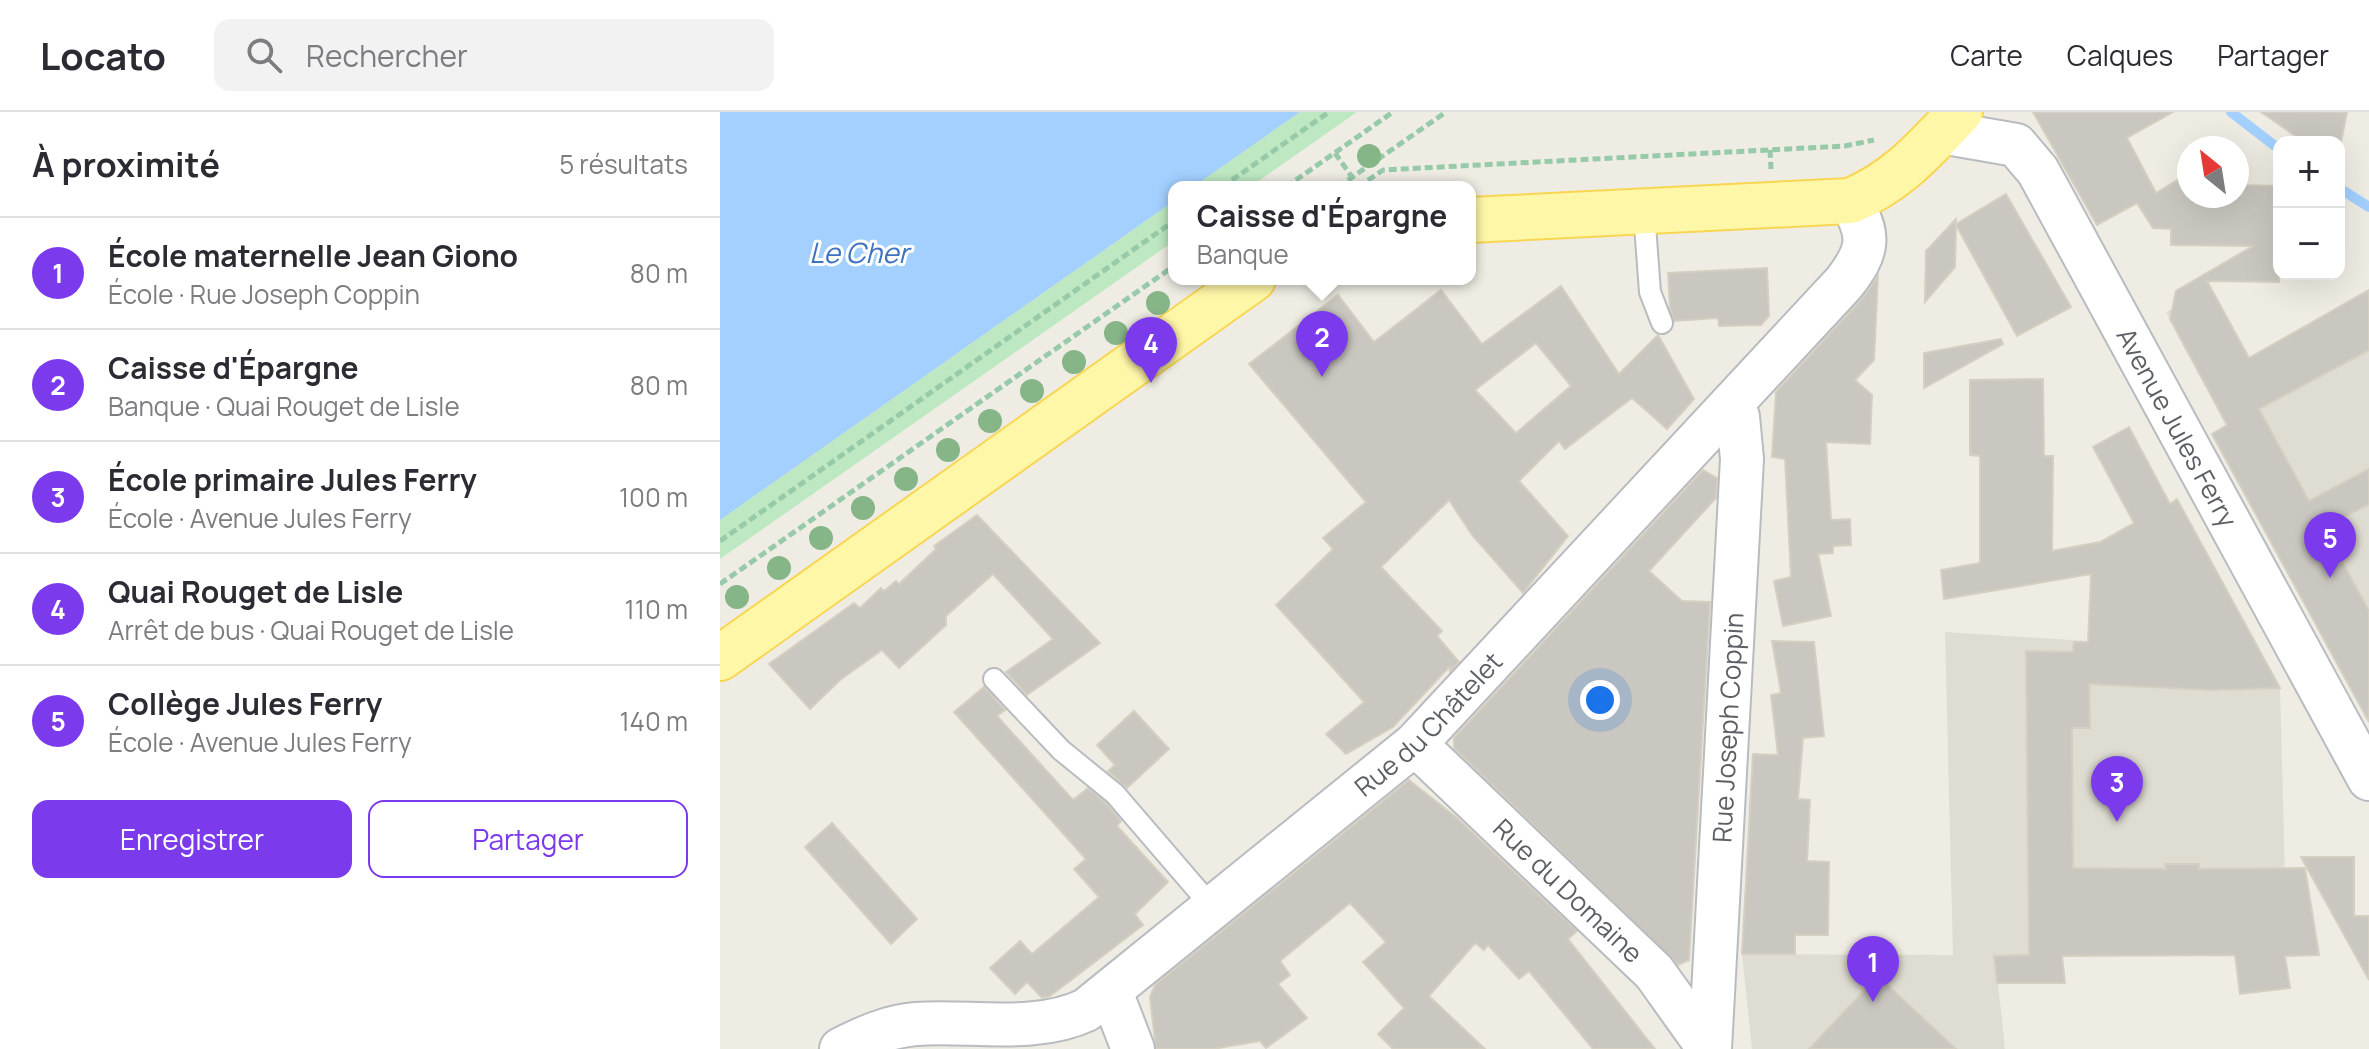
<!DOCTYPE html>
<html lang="fr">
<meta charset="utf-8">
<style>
body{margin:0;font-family:Manrope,sans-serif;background:#f2f2f3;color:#2b2b33}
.controls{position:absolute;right:24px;top:24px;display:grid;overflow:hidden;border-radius:16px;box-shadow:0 8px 32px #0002}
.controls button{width:72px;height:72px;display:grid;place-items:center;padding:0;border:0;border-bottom:2px solid #e1e1e2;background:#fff;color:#2b2b33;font:40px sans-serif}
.compass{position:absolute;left:1457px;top:24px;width:72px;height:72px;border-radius:50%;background:#fff;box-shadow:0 8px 32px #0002;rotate:330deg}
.you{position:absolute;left:880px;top:588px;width:28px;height:28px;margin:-20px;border:6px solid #fff;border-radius:50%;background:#1a73e8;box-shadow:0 0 0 12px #1a73e833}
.badge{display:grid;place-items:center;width:52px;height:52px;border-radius:50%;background:#7c3aed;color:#fff;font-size:26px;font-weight:700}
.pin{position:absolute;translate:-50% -66px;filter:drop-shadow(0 2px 4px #0008)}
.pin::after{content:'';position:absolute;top:42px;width:28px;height:24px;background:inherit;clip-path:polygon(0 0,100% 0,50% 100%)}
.popup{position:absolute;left:448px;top:69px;width:308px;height:104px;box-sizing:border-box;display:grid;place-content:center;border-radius:16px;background:#fff;filter:drop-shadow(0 2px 6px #0005);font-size:26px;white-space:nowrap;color:#7c7c81}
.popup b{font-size:30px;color:#2b2b33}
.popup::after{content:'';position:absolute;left:50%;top:100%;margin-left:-16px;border:16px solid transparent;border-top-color:#fff}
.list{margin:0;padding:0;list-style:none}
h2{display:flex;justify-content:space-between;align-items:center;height:104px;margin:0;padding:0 32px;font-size:34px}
h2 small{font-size:26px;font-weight:400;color:#7c7c81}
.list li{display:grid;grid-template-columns:52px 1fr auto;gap:24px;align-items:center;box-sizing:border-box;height:112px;padding:0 32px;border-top:2px solid #e1e1e2}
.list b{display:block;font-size:30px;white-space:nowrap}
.list p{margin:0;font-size:26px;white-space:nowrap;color:#7c7c81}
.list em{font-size:26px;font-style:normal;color:#7c7c81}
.actions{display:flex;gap:16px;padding:24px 32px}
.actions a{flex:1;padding:18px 0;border:2px solid #7c3aed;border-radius:16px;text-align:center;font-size:28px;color:#7c3aed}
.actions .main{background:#7c3aed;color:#fff}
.icon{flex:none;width:44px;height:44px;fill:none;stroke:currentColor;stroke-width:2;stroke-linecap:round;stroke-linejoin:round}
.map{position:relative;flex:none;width:1649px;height:937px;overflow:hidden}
header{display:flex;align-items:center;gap:48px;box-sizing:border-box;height:112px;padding:0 40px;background:#fff;border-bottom:2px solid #e1e1e2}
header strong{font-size:38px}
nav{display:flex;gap:44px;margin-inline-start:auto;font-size:28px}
.search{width:560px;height:72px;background:#f2f2f3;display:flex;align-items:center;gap:20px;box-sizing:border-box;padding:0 28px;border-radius:16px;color:#7c7c81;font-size:30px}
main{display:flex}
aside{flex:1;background:#fff}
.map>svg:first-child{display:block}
.education{fill:#dfdcd2}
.green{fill:#bee8c1}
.water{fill:#a3d0ff}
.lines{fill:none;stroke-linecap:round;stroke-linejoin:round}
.stream{stroke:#a3d0ff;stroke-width:10}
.building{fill:#cac7c0;stroke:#d4cfc1;stroke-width:2;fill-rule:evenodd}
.lane-casing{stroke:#b8bbc0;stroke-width:24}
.street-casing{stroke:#b8bbc0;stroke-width:46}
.primary-casing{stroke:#f9d652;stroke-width:48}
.path{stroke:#96caa9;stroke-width:5;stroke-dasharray:8 4;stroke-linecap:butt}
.lane{stroke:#fff;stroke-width:20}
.street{stroke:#fff;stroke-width:42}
.primary{stroke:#fff7a8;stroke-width:44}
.tree{fill:#86b587}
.labels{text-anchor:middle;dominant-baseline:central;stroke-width:6;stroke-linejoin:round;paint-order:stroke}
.street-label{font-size:26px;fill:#5b5f65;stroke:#fff}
.water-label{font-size:28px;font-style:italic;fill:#3c73c1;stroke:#fff}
</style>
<header>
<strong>Locato</strong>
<div class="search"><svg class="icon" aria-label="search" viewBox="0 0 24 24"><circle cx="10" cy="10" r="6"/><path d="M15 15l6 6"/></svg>Rechercher</div>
<nav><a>Carte</a><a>Calques</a><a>Partager</a></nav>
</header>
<main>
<aside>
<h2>À proximité<small>5 résultats</small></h2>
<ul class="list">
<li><span class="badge">1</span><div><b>École maternelle Jean Giono</b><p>École · Rue Joseph Coppin</p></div><em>80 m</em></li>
<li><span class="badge">2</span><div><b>Caisse d'Épargne</b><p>Banque · Quai Rouget de Lisle</p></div><em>80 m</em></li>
<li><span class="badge">3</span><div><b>École primaire Jules Ferry</b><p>École · Avenue Jules Ferry</p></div><em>100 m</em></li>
<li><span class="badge">4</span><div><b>Quai Rouget de Lisle</b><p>Arrêt de bus · Quai Rouget de Lisle</p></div><em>110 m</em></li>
<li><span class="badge">5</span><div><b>Collège Jules Ferry</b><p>École · Avenue Jules Ferry</p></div><em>140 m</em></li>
</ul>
<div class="actions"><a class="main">Enregistrer</a><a>Partager</a></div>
</aside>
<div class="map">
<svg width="1649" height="937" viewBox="0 0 1649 937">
<rect width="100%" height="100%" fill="#efede3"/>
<!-- education -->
<g class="education">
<polygon points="1468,172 1497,187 1529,245 1649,178 1649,610 1507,313 1446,200 1455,196 1456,179"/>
<polygon points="1225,520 1540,540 1560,576 1567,844 1275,843 1285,937 1032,937 1022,842 1233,843"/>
</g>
<!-- green -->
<g class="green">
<polygon points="580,0 637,0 530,75 473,75"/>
<polygon points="454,89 454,129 0,447 0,408"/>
</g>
<!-- water -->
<polygon class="water" points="0,0 580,0 473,75 454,75 454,89 0,408"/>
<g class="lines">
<!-- stream -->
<g class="stream">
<polyline points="1511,0 1559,37"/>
<polyline points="1619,76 1649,95"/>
</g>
</g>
<!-- building -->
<g class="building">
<polygon points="1313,0 1453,0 1407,26 1436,81 1469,61 1469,84 1517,84 1517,73 1559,74 1559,170 1487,169 1529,246 1649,178 1649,238 1539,297 1589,389 1649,357 1649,392 1604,416 1649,499 1649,610 1492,322 1507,313 1450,207 1456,179 1533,134 1451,133 1451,117 1433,116 1417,91 1377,113"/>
<polygon points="1541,0 1627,0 1621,30 1584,30"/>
<polygon points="1286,82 1351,195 1297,224 1236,113 1235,155 1205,190 1206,139 1236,107 1236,112"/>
<polygon points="1047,156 1049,204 1041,213 999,214 998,206 954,209 950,195 948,161"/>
<polygon points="1158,164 1154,248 1135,268 1152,283 1150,332 1106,330 1111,408 1130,407 1131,433 1113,434 1113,441 1098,442 1111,504 1063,514 1054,469 1071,465 1065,347 1052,345 1056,280 1142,187"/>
<path d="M 841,174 L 899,262 L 938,223 L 974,287 L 947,317 L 912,286 L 845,337 L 839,329 L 799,369 L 848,424 L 803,481 L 752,423 L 729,388 L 661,455 L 722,519 L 717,524 L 739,550 L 730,559 L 730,554 L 673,615 L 626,642 L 606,622 L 644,590 L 556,493 L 613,437 L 603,426 L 646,390 L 529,252 L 618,183 L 654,230 L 721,178 L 762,232 ZM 816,231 L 851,274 L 796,321 L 755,278 Z"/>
<polygon points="1281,227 1283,232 1204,276 1204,241"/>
<polygon points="1323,267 1324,344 1333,344 1332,439 1380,430 1414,411 1373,335 1409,315 1450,392 1457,387 1560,576 1491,578 1369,572 1370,616 1352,616 1353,756 1446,757 1445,752 1479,752 1479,757 1585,756 1599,843 1565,844 1570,876 1520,882 1515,843 1342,844 1345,871 1277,871 1274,844 1309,843 1306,539 1353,540 1354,530 1368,530 1371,462 1224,487 1221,458 1260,451 1260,344 1250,343 1250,268"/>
<polygon points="983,358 997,366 996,386 929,459 962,489 990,490 969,848 958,853 734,636 734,626"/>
<polygon points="257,403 380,531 307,583 286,560 333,527 273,462 226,504 226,513 179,556 162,538 120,568 90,597 49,552 134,491 140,496 161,476 164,479 176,469 179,472 216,437 214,434"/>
<polygon points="1052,529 1094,530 1104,624 1083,626 1078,687 1090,688 1087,749 1109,750 1108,823 1075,823 1075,842 1022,842 1033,642 1058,643 1051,583 1061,581"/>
<polygon points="264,575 285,598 277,604 353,688 368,676 386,691 401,709 397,714 448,770 415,802 423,813 330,884 322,886 307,870 295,882 270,856 300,829 312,842 379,785 354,757 366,747 234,600"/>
<polygon points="414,599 449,637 407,676 388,659 395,653 377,633"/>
<polygon points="689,668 737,706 857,819 848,827 935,937 873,937 809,859 799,867 768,833 764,838 755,831 709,884 765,937 673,937 658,922 684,896 643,850 666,830 630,791 560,849 570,863 558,872 587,906 546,936 540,929 493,937 436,937 430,885 435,873"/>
<polygon points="112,711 197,807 171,832 85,735"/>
<polygon points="1581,745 1634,745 1634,804 1649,804 1649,868"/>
<polygon points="1158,864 1236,937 1089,937"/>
</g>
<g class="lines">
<defs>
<g id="lane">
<polyline points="924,100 930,180 942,211"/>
<polyline points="274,567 341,638 395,682 493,796"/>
</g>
<g id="street">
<path id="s1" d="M 1221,20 L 1296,33 L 1318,59 L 1649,667"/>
<path id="s2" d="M 695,632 L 934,860 L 989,937"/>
<polyline points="391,880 413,937"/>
<path id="s3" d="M 121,937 C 145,925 169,914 196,912 C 250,908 316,922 366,898 L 695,632 L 1124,171 C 1148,140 1152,124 1130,89"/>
<path id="s4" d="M 990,937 L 1022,347 L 1018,305 L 1010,296"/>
</g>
<g id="primary">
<path d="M 750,108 L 1130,89 C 1177,70 1206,36 1240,0"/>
<polyline points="0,546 533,167"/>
</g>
</defs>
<!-- lane casing -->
<use href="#lane" class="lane-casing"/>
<!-- street casing -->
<use href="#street" class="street-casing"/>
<!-- primary casing -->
<use href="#primary" class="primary-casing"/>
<!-- path -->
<g class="path">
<polyline points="1050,38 1051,57"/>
<polyline points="615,41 639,75"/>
<polyline points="502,75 609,0"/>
<polyline points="566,75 673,0"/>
<polyline points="618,75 726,0"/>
<polyline points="638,75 663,58 1125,34 1154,28"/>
<polyline points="0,429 454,109"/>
<polyline points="0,472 454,154"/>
</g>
<!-- lane -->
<use href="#lane" class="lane"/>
<!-- street -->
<use href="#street" class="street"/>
<!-- primary -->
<use href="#primary" class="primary"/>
</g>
<!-- trees -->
<g class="tree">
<circle cx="649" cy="44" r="12"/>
<circle cx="438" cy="191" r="12"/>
<circle cx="396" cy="221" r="12"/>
<circle cx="354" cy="250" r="12"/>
<circle cx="312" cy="279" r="12"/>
<circle cx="270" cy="309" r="12"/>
<circle cx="228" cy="338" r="12"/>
<circle cx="186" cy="367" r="12"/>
<circle cx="143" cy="396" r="12"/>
<circle cx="101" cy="426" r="12"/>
<circle cx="59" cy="456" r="12"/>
<circle cx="17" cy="485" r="12"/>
</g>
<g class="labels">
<!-- street labels -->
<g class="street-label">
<text stroke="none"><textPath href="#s1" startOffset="402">Avenue Jules Ferry</textPath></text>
<text stroke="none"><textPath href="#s3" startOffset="698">Rue du Châtelet</textPath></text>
<text stroke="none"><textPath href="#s4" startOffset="322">Rue Joseph Coppin</textPath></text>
<text stroke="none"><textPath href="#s2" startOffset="212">Rue du Domaine</textPath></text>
</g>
<!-- water labels -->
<g class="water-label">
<text x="139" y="140">Le Cher</text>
</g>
</g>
</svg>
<div class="controls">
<button>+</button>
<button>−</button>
</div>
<svg class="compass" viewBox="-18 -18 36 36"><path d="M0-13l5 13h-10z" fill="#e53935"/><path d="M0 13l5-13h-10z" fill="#7c7c81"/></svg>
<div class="you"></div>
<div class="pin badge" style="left:1153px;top:890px">1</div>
<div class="pin badge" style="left:602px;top:265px">2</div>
<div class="popup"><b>Caisse d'Épargne</b>Banque</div>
<div class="pin badge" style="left:1397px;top:710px">3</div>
<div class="pin badge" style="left:431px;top:271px">4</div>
<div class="pin badge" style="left:1610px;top:466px">5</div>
</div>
</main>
